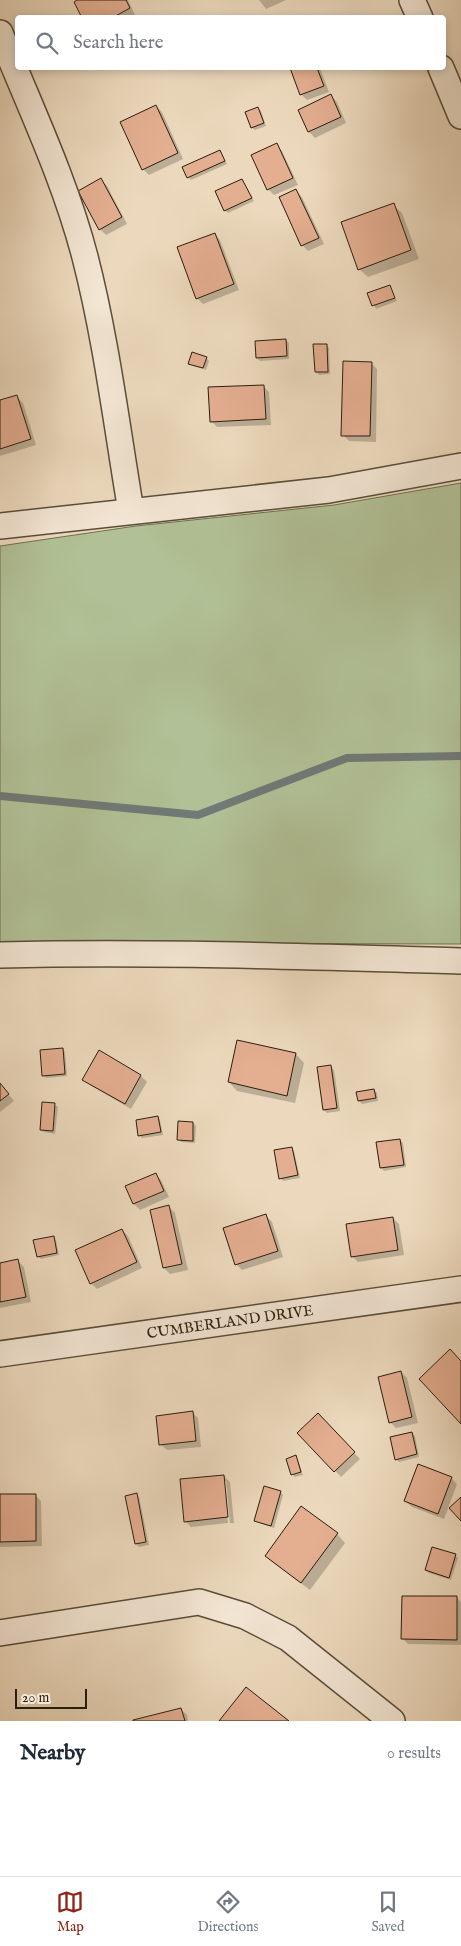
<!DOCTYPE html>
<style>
body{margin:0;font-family:"IM FELL English",serif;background:#f2f2f3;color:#1f2937}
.scale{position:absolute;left:15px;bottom:12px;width:72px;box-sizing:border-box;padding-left:5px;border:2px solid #2a1e0c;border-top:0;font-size:14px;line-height:18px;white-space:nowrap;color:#2a1e0c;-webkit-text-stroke:4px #f3e6d4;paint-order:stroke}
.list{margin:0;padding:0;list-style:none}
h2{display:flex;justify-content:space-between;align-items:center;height:65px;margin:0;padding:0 20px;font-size:21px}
h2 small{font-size:16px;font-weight:400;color:#747a83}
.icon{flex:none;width:28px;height:28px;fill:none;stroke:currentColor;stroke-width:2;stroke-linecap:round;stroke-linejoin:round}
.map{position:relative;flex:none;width:461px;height:1721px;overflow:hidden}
.search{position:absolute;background:#fff;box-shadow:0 2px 8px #0003;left:15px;right:15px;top:15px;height:55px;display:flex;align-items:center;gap:12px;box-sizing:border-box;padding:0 18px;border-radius:5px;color:#747a83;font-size:19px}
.sheet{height:155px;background:#fff}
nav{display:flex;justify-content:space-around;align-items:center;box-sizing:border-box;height:70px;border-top:1px solid #e0e1e3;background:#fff;font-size:14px;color:#747a83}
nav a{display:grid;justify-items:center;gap:2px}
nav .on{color:#8f2418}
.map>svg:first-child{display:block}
.green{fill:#b1c096;stroke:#6e6f51}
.shadow{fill:#0003}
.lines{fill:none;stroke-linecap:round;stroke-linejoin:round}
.stream{stroke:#707a76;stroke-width:8}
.building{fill:#e4ae91;stroke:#2a1e0c}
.street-casing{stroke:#5a4d38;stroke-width:28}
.street{stroke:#f3e6d4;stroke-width:25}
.labels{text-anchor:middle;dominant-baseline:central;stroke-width:4.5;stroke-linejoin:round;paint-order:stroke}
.street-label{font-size:15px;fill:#2a1e0c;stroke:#f3e6d4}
</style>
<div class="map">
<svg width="461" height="1721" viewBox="0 0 461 1721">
<rect width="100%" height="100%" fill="#ecd9bd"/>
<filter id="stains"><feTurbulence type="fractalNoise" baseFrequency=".004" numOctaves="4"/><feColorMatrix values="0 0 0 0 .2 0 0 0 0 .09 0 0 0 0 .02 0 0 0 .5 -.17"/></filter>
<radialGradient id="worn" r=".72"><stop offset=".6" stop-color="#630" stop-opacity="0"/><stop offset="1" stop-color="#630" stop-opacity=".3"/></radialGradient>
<!-- green -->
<polygon class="green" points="461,483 461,944 0,943 0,546 136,526 334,505"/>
<!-- shadow -->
<g class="shadow">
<polygon points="79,0 128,0 135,15 130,18 83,18"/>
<polygon points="259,0 286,0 266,9"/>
<polygon points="291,68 320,68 329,92 307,100 301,94"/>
<polygon points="331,96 337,102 346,123 315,138 309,132 300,110"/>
<polygon points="156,106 162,112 183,159 149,175 143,169"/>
<polygon points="258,108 261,111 266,126 255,130 252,128"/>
<polygon points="276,145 282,151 298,185 274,195 268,189 253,156"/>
<polygon points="220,151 227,164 191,180 188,177"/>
<polygon points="101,180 107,186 127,224 106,235 100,229"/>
<polygon points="242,180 254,201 228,213 225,210"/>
<polygon points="296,191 302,197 324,244 308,251 302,245"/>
<polygon points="393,205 402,213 419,259 368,277 359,269"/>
<polygon points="214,234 220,240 239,290 203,304 197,298"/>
<polygon points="389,286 397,301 376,309 369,294"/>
<polygon points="286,340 289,343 289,359 260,361 257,358"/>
<polygon points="326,345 329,348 330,374 319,375 316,372"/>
<polygon points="206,358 209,361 206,370 193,366 190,363"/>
<polygon points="371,363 377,369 376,442 349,441 343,435"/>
<polygon points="263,386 269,392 271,425 217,427 211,421"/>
<polygon points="17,397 23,403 36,445 0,456 0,402"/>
<polygon points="238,1041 296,1054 304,1063 295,1103 237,1091 229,1082"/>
<polygon points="63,1049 65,1052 67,1076 46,1078 43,1075"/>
<polygon points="99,1052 141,1076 147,1082 131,1109 90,1085 84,1079"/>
<polygon points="331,1067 334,1070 340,1111 327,1113 324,1110"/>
<polygon points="0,1084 14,1101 0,1112"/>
<polygon points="374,1090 377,1093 378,1101 362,1104 359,1101"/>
<polygon points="55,1105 58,1107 55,1134 44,1132 41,1129"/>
<polygon points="157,1117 160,1120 163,1135 142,1138 139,1135"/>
<polygon points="193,1123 196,1126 195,1143 181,1142 179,1140"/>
<polygon points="400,1140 403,1143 406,1167 384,1171 381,1168"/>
<polygon points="292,1148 294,1151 300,1178 283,1181 281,1178"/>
<polygon points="155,1174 161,1180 169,1197 140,1210 134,1204"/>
<polygon points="169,1207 175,1213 188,1270 170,1274 164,1268"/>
<polygon points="266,1216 272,1222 283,1257 242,1270 236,1264"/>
<polygon points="393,1218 399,1224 404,1255 358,1262 352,1256"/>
<polygon points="122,1230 128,1236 142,1268 97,1289 91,1283"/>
<polygon points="53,1237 56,1240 59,1255 41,1259 38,1256"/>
<polygon points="18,1261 24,1267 31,1302 0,1308 0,1264"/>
<polygon points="401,1372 407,1378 418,1423 396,1428 390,1422"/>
<polygon points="192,1412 198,1418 201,1447 167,1450 160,1444"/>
<polygon points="318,1415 360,1459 341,1477 299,1433"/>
<polygon points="412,1433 415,1436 419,1457 399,1462 396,1459"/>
<polygon points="296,1457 298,1460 303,1475 295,1477 292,1474"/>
<polygon points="224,1476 230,1482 234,1523 230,1523 226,1481 223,1481 228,1523 191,1527 185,1521"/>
<polygon points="451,1478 457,1484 444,1519 412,1507 405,1501"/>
<polygon points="280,1492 283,1495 274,1528 259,1523 256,1520"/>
<polygon points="35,1495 41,1501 42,1546 0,1547 0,1496"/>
<polygon points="137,1495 139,1497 149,1545 139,1547 136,1544"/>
<polygon points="337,1534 345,1543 310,1590 275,1564 267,1556"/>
<polygon points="455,1555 458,1558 451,1580 429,1573 426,1570"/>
<polygon points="457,1598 461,1602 461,1645 408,1644 402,1638"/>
<polygon points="181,1709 187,1715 188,1721 135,1721"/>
</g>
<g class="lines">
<!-- stream -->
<polyline class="stream" points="0,796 198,815 347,758 461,756"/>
</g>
<!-- building -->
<g class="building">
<polygon points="77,0 126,0 130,8 112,18 82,18 74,2"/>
<polygon points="290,68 317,68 324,86 300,95"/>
<polygon points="331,94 341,117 308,132 298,110"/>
<polygon points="156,105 178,153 142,170 120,122"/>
<polygon points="258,107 264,123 251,128 245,112"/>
<polygon points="277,143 293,178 267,190 251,155"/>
<polygon points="220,150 225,161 187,178 182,167"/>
<polygon points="101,178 122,217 99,230 78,191"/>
<polygon points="242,179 252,198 224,211 215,191"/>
<polygon points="296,189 319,238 301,246 279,197"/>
<polygon points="394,203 411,250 358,270 341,222"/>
<polygon points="215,233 234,284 196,299 177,247"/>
<polygon points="390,285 395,298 372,306 367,293"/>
<polygon points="286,339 287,356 256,358 255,341"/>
<polygon points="313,344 327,344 328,372 315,372"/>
<polygon points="192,352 207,357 203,368 188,364"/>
<polygon points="343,361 372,362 370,436 341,436"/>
<polygon points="264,385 266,419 210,422 208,387"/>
<polygon points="17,395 31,439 0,449 0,400"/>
<polygon points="237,1040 296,1053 287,1096 228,1082"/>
<polygon points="63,1048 65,1074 42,1076 40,1050"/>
<polygon points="99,1050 141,1075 125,1104 82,1080"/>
<polygon points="331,1065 337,1108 323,1110 317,1067"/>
<polygon points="0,1083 9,1094 0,1101"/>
<polygon points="374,1089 376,1098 358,1101 356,1092"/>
<polygon points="42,1102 55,1103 53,1131 40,1130"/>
<polygon points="158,1116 161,1132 138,1136 136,1120"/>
<polygon points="178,1121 193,1122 193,1141 177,1140"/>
<polygon points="400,1139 404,1165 380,1168 376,1142"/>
<polygon points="292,1147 298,1175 279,1179 274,1150"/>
<polygon points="156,1173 164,1191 133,1204 125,1186"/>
<polygon points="169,1205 182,1264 163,1268 150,1210"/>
<polygon points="266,1214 278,1251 235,1265 223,1228"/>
<polygon points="393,1217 398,1250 351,1257 346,1224"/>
<polygon points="122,1229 137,1262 90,1284 75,1250"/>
<polygon points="54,1236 57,1253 37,1257 33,1240"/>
<polygon points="18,1259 26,1297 0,1302 0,1263"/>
<polygon points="450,1349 461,1361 461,1424 419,1379"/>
<polygon points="401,1371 412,1417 389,1423 378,1377"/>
<polygon points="193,1411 196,1441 159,1445 156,1416"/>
<polygon points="318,1413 355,1452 334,1472 297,1433"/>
<polygon points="412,1432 417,1454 395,1460 390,1437"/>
<polygon points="296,1455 301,1472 291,1475 286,1459"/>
<polygon points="418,1464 452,1477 438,1514 404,1501"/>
<polygon points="224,1475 228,1517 184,1522 180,1479"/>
<polygon points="264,1486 281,1491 271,1526 254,1521"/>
<polygon points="137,1493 146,1542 135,1544 125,1496"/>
<polygon points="0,1494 36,1494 36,1541 0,1542"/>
<polygon points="461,1497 461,1521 449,1508"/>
<polygon points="301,1506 338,1533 301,1583 265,1556"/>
<polygon points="432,1547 456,1554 449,1578 425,1570"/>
<polygon points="402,1596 457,1596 457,1640 401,1639"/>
<polygon points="246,1687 289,1721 219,1721"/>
<polygon points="181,1708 185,1721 133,1721 133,1720"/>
</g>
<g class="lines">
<defs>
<g id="street">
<polyline points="412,0 420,18"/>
<path d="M 0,33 C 30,107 65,180 85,257 C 106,338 117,428 131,511"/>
<polyline points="441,68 461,116"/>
<polyline points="0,526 329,490 461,466"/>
<path d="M 0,955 C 154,951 307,957 461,961"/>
<polyline points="0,1354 461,1289"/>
<polyline points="0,1633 199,1602 245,1616 288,1638 392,1721"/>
</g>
</defs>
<!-- street casing -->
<use href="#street" class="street-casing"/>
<!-- street -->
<use href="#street" class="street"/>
</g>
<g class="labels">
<!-- street labels -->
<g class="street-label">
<text transform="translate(230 1322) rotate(-8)">CUMBERLAND DRIVE</text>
</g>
</g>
<rect width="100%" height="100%" filter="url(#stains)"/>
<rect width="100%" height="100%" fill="url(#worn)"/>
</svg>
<div class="scale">20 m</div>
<div class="search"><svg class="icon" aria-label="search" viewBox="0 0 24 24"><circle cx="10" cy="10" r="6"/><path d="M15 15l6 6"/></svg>Search here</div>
</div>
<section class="sheet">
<h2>Nearby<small>0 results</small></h2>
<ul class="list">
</ul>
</section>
<nav>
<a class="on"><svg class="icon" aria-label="map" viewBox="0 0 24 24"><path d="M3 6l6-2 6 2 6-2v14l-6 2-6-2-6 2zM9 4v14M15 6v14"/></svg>Map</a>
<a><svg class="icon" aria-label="directions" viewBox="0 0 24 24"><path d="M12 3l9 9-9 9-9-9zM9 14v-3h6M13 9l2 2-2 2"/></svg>Directions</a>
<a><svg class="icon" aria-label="saved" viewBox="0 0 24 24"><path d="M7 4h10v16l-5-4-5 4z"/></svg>Saved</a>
</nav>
